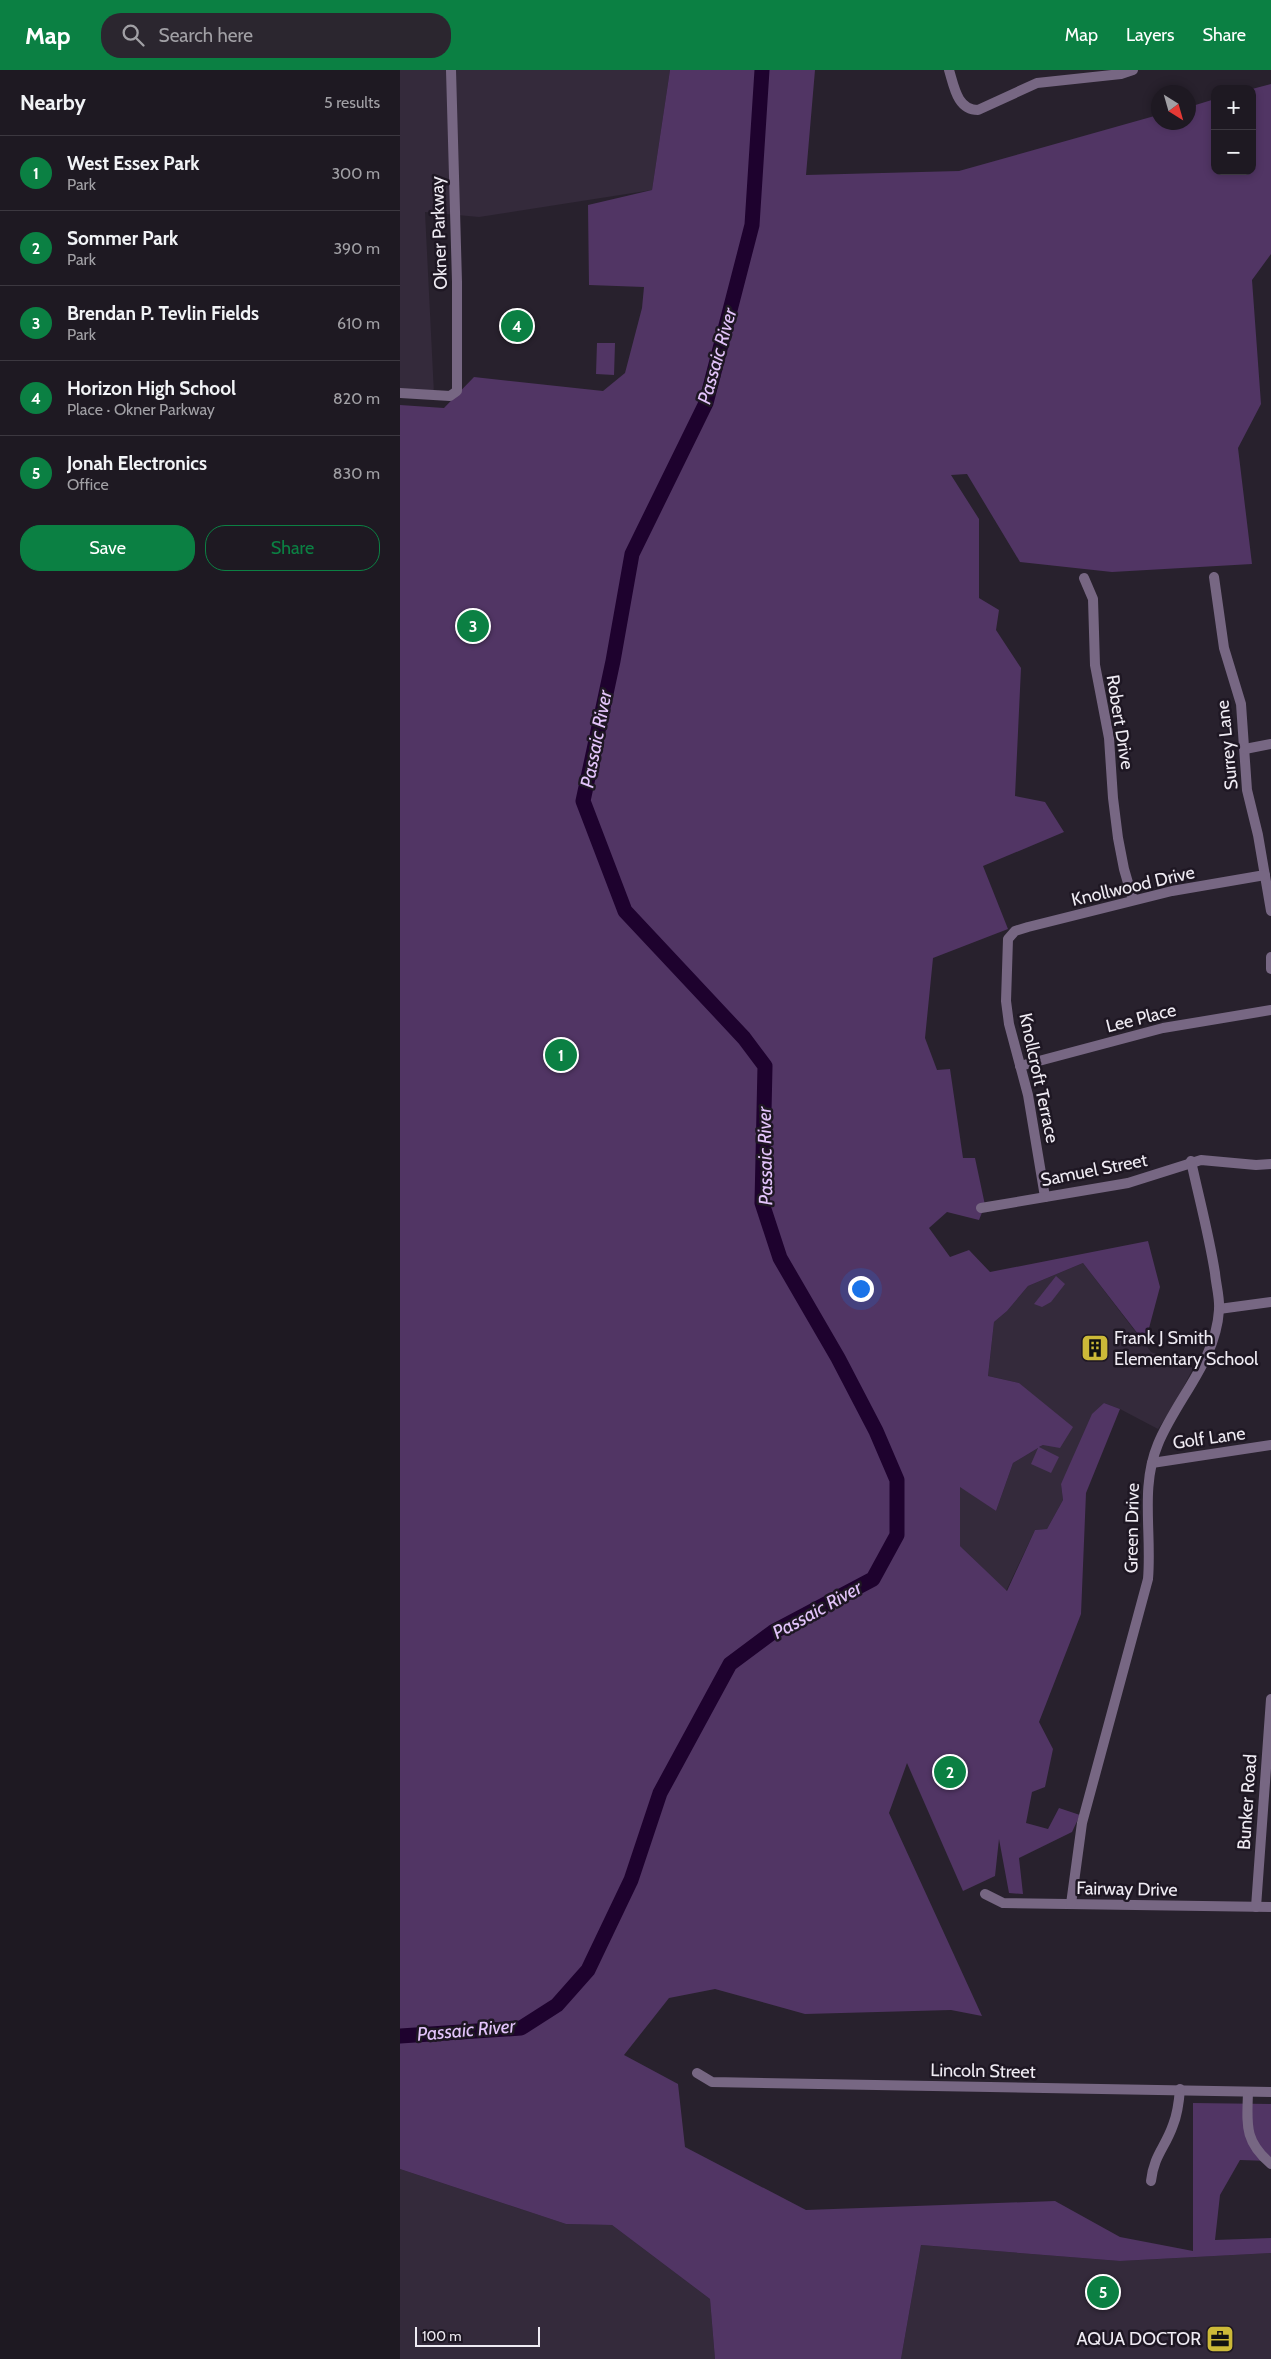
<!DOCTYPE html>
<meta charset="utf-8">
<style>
body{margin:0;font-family:Cabin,sans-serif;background:#2b262f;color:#f1f3f6}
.controls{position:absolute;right:15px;top:15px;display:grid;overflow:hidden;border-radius:10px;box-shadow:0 2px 8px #0003}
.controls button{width:45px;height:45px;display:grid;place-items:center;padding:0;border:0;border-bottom:1px solid #3c3840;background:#1e1922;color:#f1f3f6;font:25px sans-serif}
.compass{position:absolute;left:751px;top:15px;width:45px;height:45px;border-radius:50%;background:#1e1922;box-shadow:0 2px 8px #0003;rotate:143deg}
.scale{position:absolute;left:15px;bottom:12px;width:125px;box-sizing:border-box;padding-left:5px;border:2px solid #efebf3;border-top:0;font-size:14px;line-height:18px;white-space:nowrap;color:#efebf3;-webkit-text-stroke:4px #1e1723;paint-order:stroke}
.you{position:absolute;left:460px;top:1218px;width:18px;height:18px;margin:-12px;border:4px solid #fff;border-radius:50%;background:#1a73e8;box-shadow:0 0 0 8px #1a73e833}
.badge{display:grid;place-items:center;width:32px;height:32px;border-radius:50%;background:#0b8043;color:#fff;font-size:16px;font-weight:700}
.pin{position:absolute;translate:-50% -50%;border:2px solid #fff;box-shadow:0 1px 5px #0006}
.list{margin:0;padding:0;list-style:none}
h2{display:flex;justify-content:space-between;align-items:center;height:65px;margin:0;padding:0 20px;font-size:21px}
h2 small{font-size:16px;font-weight:400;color:#a1a0a5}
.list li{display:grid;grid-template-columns:32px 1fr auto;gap:15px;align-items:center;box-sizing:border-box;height:75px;padding:0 20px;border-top:1px solid #3c3840}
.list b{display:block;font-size:19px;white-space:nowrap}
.list p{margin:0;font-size:16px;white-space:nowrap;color:#a1a0a5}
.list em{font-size:16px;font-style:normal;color:#a1a0a5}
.actions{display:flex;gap:10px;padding:15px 20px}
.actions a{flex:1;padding:11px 0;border:1px solid #0b8043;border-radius:20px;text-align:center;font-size:18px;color:#0b8043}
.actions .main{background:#0b8043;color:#fff}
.icon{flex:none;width:28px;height:28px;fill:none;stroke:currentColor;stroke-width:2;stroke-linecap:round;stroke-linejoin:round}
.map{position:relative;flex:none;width:871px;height:2289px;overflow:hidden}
header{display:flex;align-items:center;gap:30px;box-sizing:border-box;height:70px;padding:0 25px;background:#0b8043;color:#fff}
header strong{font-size:24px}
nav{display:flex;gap:28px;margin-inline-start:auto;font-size:18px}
.search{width:350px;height:45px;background:#2b262f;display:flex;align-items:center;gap:12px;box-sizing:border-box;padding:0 18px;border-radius:20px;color:#a1a0a5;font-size:19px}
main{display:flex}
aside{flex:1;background:#1e1922}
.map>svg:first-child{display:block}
.built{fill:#342a3b}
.green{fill:#513564}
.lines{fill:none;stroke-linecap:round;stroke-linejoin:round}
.river{stroke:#1e022e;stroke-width:15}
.street{stroke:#776783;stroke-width:10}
.labels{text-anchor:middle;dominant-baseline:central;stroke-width:5;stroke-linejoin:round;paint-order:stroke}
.street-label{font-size:18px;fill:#efebf3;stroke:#1e1723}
.poi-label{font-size:18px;fill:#efebf3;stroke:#1e1723;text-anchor:start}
.water-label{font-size:19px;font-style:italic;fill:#e3c4fb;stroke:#1e1723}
</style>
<header>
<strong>Map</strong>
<div class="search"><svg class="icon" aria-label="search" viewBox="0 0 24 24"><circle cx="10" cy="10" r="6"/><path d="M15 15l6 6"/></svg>Search here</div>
<nav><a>Map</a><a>Layers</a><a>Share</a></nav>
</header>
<main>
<aside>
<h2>Nearby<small>5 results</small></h2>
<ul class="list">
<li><span class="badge">1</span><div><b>West Essex Park</b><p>Park</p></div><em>300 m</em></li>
<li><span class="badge">2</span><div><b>Sommer Park</b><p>Park</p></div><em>390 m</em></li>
<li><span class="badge">3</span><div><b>Brendan P. Tevlin Fields</b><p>Park</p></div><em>610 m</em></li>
<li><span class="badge">4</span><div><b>Horizon High School</b><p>Place · Okner Parkway</p></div><em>820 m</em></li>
<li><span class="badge">5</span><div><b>Jonah Electronics</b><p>Office</p></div><em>830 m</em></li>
</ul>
<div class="actions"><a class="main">Save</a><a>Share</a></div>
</aside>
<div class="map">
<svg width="871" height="2289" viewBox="0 0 871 2289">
<rect width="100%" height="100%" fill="#28212d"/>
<!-- built -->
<g class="built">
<polygon points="0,0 270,0 252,120 79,147 25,142 34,324 0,322"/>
<polygon points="683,1193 751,1282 793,1298 776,1332 758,1359 720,1339 704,1333 661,1414 663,1430 647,1459 635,1460 606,1521 560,1476 560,1416 596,1441 613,1393 643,1375 619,1313 588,1306 594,1252 607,1241 628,1216"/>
<polygon points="0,2099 166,2154 212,2155 310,2229 315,2289 0,2289"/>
<polygon points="521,2175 720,2191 871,2183 871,2289 501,2289"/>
</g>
<!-- green -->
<g class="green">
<polygon points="270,0 415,0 406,105 559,101 758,45 758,52 788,52 789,37 815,29 815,101 852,101 852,19 871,14 871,184 852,210 861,334 838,378 852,494 712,502 620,492 567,404 551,405 579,449 579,528 599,540 596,560 621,598 615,726 645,732 664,762 583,796 608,859 533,888 525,968 537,1000 550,999 563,1088 575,1088 585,1135 579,1150 547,1142 529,1158 550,1187 569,1180 590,1202 748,1171 760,1217 745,1273 683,1193 628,1216 607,1241 594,1252 588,1306 619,1313 673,1357 660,1378 643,1375 639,1377 659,1387 651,1403 631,1394 638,1378 613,1393 596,1441 560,1417 560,1476 607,1521 635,1460 647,1459 663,1430 661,1414 692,1344 704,1333 720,1339 686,1423 681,1544 639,1652 653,1679 645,1717 632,1722 626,1753 648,1759 659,1738 680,1745 672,1762 619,1788 623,1824 609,1823 599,1769 595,1806 563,1821 507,1693 489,1743 582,1946 551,1940 405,1944 315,1919 269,1928 224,1985 278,2014 285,2077 406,2140 655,2131 720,2167 793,2181 793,2033 871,2034 871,2091 840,2090 820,2125 815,2170 871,2168 871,2183 720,2191 521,2175 501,2289 315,2289 310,2229 212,2155 166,2154 0,2099 0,335 44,338 74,307 203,321 225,303 242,238 244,217 189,215 188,135 252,120"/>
<polygon points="197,273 215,273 214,305 196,304"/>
<polygon points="656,1206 665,1214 651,1232 642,1237 634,1234"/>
</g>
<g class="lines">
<!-- river -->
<polyline class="river" points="0,1966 121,1958 157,1935 188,1900 231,1810 260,1723 330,1594 373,1562 473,1509 497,1465 497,1410 476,1361 438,1288 380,1188 362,1133 365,996 344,968 225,841 183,731 213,591 232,484 306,333 352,155 362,0"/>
<!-- street -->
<g class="street">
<path d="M 549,0 C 554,16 557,40 578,40 L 637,13 L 721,4 L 733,0"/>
<polyline points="0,323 50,326 57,321 57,212 51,0"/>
<polyline points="814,507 824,578 841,634 847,720 858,765 871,841"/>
<polyline points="684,508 693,529 695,595 709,668 713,728 718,768 724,799 733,830"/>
<polyline points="845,679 871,674"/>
<polyline points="871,887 871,899"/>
<polyline points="620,996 763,958 871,940"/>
<polyline points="645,1127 628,1025 609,954 606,931 608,869 615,861 628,857 772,821 865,805"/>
<polyline points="581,1138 728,1113 801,1090 856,1095 871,1094"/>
<polyline points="819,1239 871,1232"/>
<polyline points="752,1393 871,1375"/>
<polyline points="585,1824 603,1833 871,1837"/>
<path d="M 671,1834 L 682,1753 L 748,1509 C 752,1463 740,1417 758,1374 C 777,1328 816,1291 819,1240 C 820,1228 816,1215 815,1203 C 809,1165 799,1128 791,1091"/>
<polyline points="856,1837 871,1629"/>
<polyline points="297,2003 312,2012 871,2022"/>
<path d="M 848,2022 C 847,2055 844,2071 871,2094"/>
<path d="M 751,2111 C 754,2085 765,2078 773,2055 C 778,2043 779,2032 780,2019"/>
</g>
</g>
<!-- icons -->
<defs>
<symbol id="building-square" viewBox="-11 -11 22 22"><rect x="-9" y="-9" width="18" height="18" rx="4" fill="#ccb938" stroke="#1e1723"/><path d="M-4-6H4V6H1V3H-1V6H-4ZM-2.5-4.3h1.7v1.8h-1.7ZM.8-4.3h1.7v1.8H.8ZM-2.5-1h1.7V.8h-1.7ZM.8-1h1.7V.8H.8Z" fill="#111"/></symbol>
<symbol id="office-square" viewBox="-11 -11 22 22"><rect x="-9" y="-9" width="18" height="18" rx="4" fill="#ccb938" stroke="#1e1723"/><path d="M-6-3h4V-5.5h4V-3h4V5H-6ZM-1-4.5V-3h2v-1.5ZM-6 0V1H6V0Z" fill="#111"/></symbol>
</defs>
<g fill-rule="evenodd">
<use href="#building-square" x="679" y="1262" width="32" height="32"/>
<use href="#office-square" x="804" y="2253" width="32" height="32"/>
</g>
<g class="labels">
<!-- street labels -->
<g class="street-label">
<text transform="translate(39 163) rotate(-92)">Okner Parkway</text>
<text transform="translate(720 652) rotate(81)">Robert Drive</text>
<text transform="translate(827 675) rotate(-96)">Surrey Lane</text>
<text transform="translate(733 816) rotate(-13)">Knollwood Drive</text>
<text transform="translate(741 948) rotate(-14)">Lee Place</text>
<text transform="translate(639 1008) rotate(78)">Knollcroft Terrace</text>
<text transform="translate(694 1100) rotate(-11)">Samuel Street</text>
<text transform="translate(809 1368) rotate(-8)">Golf Lane</text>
<text transform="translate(732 1458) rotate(-89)">Green Drive</text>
<text transform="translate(847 1732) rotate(-86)">Bunker Road</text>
<text transform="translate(727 1819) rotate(1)">Fairway Drive</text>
<text transform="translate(583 2001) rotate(1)">Lincoln Street</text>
</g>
<!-- poi labels -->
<g class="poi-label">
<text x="714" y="1268">Frank J Smith<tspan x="714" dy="21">Elementary School</tspan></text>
<text x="801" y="2269" text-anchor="end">AQUA DOCTOR</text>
</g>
<!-- water labels -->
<g class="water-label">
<text transform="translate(317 286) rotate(-74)">Passaic River</text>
<text transform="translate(196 669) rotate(-79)">Passaic River</text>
<text transform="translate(365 1086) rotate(-91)">Passaic River</text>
<text transform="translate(417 1540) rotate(-29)">Passaic River</text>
<text transform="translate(66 1960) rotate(-5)">Passaic River</text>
</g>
</g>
</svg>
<div class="controls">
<button>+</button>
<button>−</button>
</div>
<svg class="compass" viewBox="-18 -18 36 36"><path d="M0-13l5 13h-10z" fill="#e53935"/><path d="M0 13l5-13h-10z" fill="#a1a0a5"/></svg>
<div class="scale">100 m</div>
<div class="you"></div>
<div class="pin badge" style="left:161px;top:985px">1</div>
<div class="pin badge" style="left:550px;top:1702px">2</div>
<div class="pin badge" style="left:73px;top:556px">3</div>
<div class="pin badge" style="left:117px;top:256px">4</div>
<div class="pin badge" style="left:703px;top:2222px">5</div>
</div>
</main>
